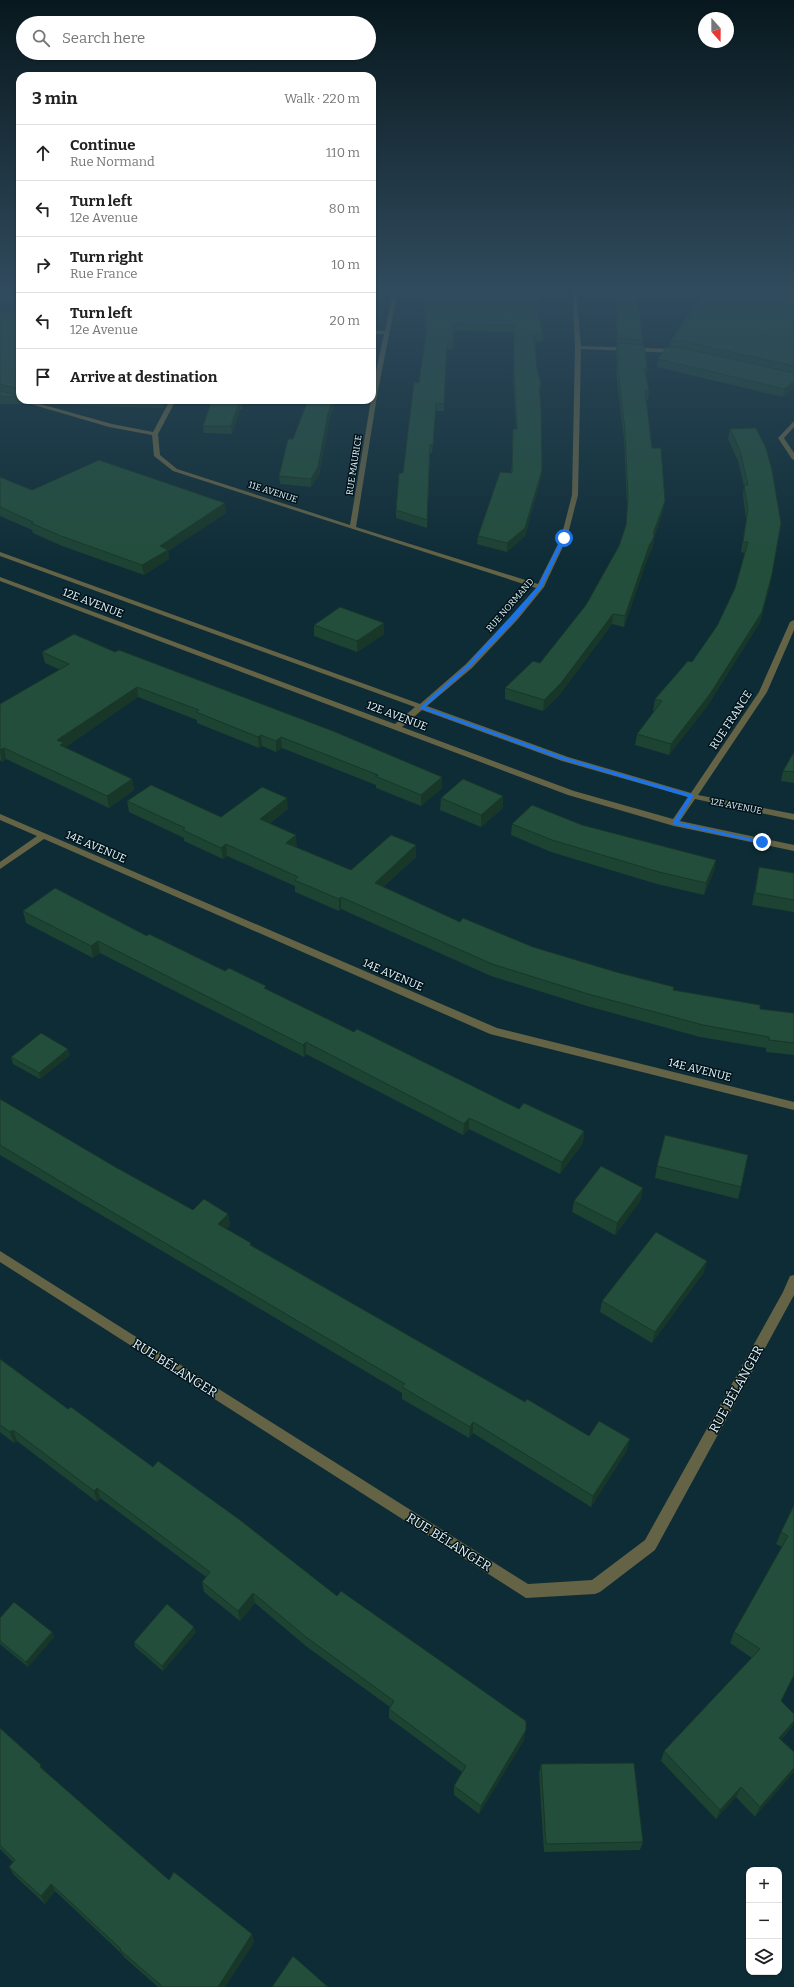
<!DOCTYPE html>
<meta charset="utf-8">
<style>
body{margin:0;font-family:Bitter,serif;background:#f6f6f6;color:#222}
.controls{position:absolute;right:12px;bottom:12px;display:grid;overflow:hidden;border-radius:8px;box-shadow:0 1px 3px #0004}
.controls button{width:36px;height:36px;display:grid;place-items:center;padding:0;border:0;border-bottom:1px solid #e0e0e0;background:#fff;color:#222;font:20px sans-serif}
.compass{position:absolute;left:698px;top:12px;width:36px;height:36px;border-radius:50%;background:#fff;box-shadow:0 1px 3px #0004;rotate:159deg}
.stop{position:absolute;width:12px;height:12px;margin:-9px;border:3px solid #1a73e8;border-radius:50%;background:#fff}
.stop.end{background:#1a73e8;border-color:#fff;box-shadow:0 1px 4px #0008}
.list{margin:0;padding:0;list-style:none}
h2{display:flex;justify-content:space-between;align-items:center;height:52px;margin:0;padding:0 16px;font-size:17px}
h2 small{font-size:13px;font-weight:400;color:#767676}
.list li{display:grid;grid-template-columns:26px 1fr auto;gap:12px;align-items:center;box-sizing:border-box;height:56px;padding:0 16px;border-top:1px solid #e0e0e0}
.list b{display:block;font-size:15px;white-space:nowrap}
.list p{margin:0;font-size:13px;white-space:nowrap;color:#767676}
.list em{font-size:13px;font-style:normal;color:#767676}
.icon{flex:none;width:22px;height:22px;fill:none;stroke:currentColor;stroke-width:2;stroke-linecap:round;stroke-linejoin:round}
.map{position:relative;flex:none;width:794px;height:1987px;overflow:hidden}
.search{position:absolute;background:#fff;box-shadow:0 1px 3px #0004;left:16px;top:16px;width:360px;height:44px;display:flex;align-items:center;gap:10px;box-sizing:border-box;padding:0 14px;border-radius:22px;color:#767676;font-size:15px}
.panel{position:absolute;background:#fff;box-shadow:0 1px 3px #0004;left:16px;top:72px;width:360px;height:332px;border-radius:12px}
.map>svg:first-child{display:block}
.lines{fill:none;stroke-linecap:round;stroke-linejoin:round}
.minor{fill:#656345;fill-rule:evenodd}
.wall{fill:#1d4333}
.shaded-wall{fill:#183729}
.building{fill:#224e3b;stroke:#183729}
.route{fill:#1a73e8}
.labels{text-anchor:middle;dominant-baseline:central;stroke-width:3;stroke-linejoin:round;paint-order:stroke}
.far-street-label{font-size:9px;fill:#e3f4fa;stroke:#01131a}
.street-label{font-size:11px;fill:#e3f4fa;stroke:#01131a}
.near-street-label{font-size:13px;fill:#e3f4fa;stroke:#01131a}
</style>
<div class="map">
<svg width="794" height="1987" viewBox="0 0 794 1987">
<rect width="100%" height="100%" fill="#0e2c36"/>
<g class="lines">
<!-- minor -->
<g class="minor">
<path d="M 386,290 L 391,290 L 397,295 L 378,390 L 356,527 L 538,584 L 561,538 L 572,495 L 575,347 L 572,290 L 576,290 L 581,346 L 676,349 L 679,351 L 676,353 L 581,349 L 578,495 L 567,538 L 544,587 L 518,619 L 472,668 L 427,706 L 568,757 L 691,793 L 759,692 L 790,622 L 794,620 L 794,630 L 767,692 L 698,795 L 794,814 L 794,820 L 695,799 L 680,821 L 794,845 L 794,851 L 674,826 L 568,795 L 0,581 L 0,577 L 395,724 L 415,707 L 0,556 L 0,552 L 420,704 L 466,664 L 512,615 L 536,588 L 173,471 L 154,456 L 152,435 L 109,427 L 17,400 L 20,398 L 20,400 L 26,400 L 112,424 L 153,432 L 170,400 L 176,400 L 158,434 L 160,455 L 177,469 L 350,525 L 371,400 L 372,400 L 372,390 L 384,334 L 372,334 L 372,330 L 385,331 L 392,295 ZM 422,710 L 562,761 L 688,797 L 673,819 L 574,791 L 402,727 Z"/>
<polygon points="794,421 794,427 784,438 794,453 794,460 792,459 778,438"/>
<polygon points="0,814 497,1028 794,1102 794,1110 490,1034 44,839 0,869 0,862 37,836 0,820"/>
<polygon points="0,1251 528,1584 592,1580 645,1540 783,1292 790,1276 794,1275 794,1295 655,1550 600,1592 595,1594 526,1598 0,1262"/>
</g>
</g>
<!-- wall -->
<g class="wall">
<polygon points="0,290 20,290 20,400 23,400 24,404 0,404"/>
<polygon points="422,290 538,290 541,303 540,310 538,310 543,334 543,341 535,341 537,368 541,385 540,392 542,470 541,478 525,536 507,552 477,544 478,536 511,473 516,429 513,379 514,332 453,331 453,349 446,349 444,411 436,411 432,453 430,453 427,528 396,518 396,510 419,383 426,329"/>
<polygon points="614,290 636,290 643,340 642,345 647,369 646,377 649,390 648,400 646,399 652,448 663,511 654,538 653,547 648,557 624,627 612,624 560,694 543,711 505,699 505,688 540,663 586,605 619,546 626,527 627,508 624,439 616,371 617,363 616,352 617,343"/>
<polygon points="670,290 794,290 794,388 783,397 657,367 658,359 670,347 671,340 701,297 669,296"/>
<polygon points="28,400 168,400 164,408 50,405"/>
<polygon points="212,400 245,400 242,409 240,409 232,434 204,433 203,426"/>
<polygon points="308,400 335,400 335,403 329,422 319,475 311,487 280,484 279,476"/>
<polygon points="756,428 770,585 760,622 708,705 669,755 635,745 637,734 654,711 653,711 655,699 692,662 717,626 735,588 745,553 741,552 746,520 743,495 744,486 738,461 728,439 730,429"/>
<polygon points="0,477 32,490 226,513 168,551 169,559 144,575 62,546 33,533 32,530 0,516"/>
<polygon points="314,625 384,634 357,652 314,636"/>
<polygon points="42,652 442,788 421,806 376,788 376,785 282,748 276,752 262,746 259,748 197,723 197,720 138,697 65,747 132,779 134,790 109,808 6,759 2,762 0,760 0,704 60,670 45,663"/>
<polygon points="794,752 794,783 781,781 783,771"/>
<polygon points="503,796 503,808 481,827 440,810 441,798"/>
<polygon points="127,801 221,817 288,809 270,823 297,846 296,847 351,870 416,857 383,887 460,922 533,947 616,972 674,987 674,990 760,1009 794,1013 794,1055 766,1052 766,1048 700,1037 587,1006 491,976 341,909 339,911 295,892 295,886 227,856 223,859 184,841 184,838 129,812"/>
<polygon points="512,824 582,825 716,860 714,871 704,895 657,884 551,852 511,835"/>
<polygon points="759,867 794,873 794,912 752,905"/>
<polygon points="23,911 147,936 225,971 266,989 354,1032 519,1109 584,1131 583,1143 560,1174 469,1129 463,1135 306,1054 304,1057 100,953 93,958 26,923"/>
<polygon points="70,1055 40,1079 13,1064 11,1057"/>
<polygon points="0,1099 117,1168 193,1210 228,1214 230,1225 226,1229 251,1245 525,1402 589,1436 627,1450 591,1507 473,1433 469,1438 402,1399 402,1393 71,1197 0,1155"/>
<polygon points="657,1166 741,1187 738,1199 655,1178"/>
<polygon points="641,1200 615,1235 572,1212 574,1201"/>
<polygon points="704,1272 652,1343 600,1312 602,1301"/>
<polygon points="0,1359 68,1409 153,1467 337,1596 524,1740 479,1814 454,1795 454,1786 462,1772 389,1718 389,1709 390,1707 307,1647 255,1603 240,1621 204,1592 202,1582 206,1577 100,1498 97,1502 17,1441 14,1443 0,1432"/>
<polygon points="794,1505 781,1701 794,1714 794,1723 791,1728 781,1740 794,1752 755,1817 736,1797 716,1819 661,1761 664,1751 752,1658 730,1643 734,1632 782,1547 776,1544 781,1532"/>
<polygon points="0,1618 52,1632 54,1637 28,1667 0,1644"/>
<polygon points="196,1632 163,1671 135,1647 134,1642"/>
<polygon points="0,1728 41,1765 44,1771 169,1880 252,1934 254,1942 225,1987 158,1987 124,1957 122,1954 55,1891 45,1904 14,1875 9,1867 13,1862 0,1849"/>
<polygon points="541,1764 643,1842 640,1850 544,1852 539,1773"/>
</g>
<!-- shaded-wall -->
<g class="shaded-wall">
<polygon points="372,290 385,290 372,295"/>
<polygon points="18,300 20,307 0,313 0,306"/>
<polygon points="794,381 794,388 783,397 784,389"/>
<polygon points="164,400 168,400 164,408 163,401"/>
<polygon points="242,400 245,400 242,409"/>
<polygon points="333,400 335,400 335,403 329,422 319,475 311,487 311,479 328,414"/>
<polygon points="239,402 240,409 232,434 231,426"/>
<polygon points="542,470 541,478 525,536 507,552 507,543"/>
<polygon points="665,501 663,511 654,538 653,547 648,557 624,627 625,616"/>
<polygon points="225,503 226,513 168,551 169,559 144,575 142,565 160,546"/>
<polygon points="772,574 770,585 760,622 708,705 669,755 671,744"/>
<polygon points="613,614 612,624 560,694 543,711 544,700"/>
<polygon points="384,623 384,634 357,652 357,641"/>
<polygon points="137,687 138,697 65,748 66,754 57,740"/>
<polygon points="261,735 262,746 259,748 258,737"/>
<polygon points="281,737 282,748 276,752 276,741"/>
<polygon points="4,748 6,759 2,762 0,750"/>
<polygon points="442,777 442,788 421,806 421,795"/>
<polygon points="132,779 134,790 109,808 107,796"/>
<polygon points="503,796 503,808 481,827 481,815"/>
<polygon points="287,798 288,809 260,830 260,819"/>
<polygon points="296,835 297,846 287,854 286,843"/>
<polygon points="226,844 227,856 223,859 221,848"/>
<polygon points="416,845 416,857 375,894 375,883"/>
<polygon points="716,860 714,871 704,895 706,883"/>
<polygon points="341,897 341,909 339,911 339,899"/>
<polygon points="98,941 100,953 93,958 91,946"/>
<polygon points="306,1042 306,1054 304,1057 303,1045"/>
<polygon points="68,1049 70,1055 40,1079 39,1073"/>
<polygon points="469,1118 469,1129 463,1135 464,1124"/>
<polygon points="584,1131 583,1143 560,1174 562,1162"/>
<polygon points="643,1188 641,1200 615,1235 617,1223"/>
<polygon points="228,1214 230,1225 220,1236 218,1224"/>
<polygon points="707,1261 704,1272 652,1343 655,1332"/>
<polygon points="473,1422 473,1433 469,1438 470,1427"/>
<polygon points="13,1430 17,1441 14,1443 10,1432"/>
<polygon points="630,1439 627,1450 591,1507 593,1496"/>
<polygon points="97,1488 100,1498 97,1502 94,1491"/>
<polygon points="253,1593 255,1603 240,1621 238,1611"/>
<polygon points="194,1627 196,1632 163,1671 162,1666"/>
<polygon points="52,1632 54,1637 28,1667 26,1662"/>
<polygon points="794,1721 794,1723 791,1728 774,1748 779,1738"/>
<polygon points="526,1730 524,1740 479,1814 481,1806"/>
<polygon points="41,1765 46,1774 40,1767"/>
<polygon points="794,1768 794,1772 755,1817 760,1807"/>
<polygon points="741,1787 736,1797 716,1819 720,1810"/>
<polygon points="51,1884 55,1891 45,1904 41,1896"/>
<polygon points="252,1934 254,1942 225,1987 218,1987"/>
</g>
<!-- building -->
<g class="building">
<polygon points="0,290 20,290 20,301 18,300 0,306"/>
<polygon points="423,290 538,290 541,303 536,303 543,334 534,334 537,368 541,385 539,385 541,408 542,470 525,528 507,543 478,536 500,472 512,473 513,429 517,429 514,372 514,325 454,324 453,342 447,342 444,404 436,403 433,445 430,445 427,520 396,510 399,473 403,473 414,382 419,383 427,326"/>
<polygon points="615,290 636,290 643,340 618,339"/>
<polygon points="706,290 770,290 794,298 794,366 682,341 671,340"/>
<polygon points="20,303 20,391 19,389 0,384 0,312 19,307"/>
<polygon points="617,343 644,345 647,369 644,369 649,390 645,390 652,448 661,448 665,501 654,531 654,537 649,546 625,616 613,614 561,683 544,700 505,688 533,661 540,663 586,605 619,546 626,525 628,498 625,430 617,362 619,362"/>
<polygon points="667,347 682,348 794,373 794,381 784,389 658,359"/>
<polygon points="0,391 20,396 20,397 0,396"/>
<polygon points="139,400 164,400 163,401"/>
<polygon points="212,400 242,400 242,402 239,402 231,426 203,426"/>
<polygon points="308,400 333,400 328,414 318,467 311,479 279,476 288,439 293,439"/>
<polygon points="756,428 766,448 772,470 781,523 772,574 762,612 710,694 671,744 637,734 662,701 655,699 688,661 692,662 717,626 735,588 748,542 743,542 748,509 744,485 748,485 740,451 730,429"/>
<polygon points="99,460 225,503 160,546 168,550 142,565 61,536 31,523 33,522 0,507 0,477 32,490"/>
<polygon points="340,607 384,623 357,641 314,625"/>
<polygon points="74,634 115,652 119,650 333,731 442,777 421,795 375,776 378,775 281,737 276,741 261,735 258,737 196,712 199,710 137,687 57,740 64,743 60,745 132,779 107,796 4,748 0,750 0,704 69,664 42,652"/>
<polygon points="794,752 794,772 783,771"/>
<polygon points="463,779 503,796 481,815 441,798"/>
<polygon points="151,785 221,817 262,787 287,798 260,819 296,835 286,843 351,870 391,835 416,845 375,883 460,922 463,918 533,947 616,972 674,987 673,990 760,1005 760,1009 794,1013 794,1043 769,1040 769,1037 703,1025 588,994 492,964 341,897 339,899 294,880 298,877 226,844 221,848 183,830 185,828 127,801"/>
<polygon points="532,805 582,825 716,860 706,883 659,872 552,840 512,824"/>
<polygon points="759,867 794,873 794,900 755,893"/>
<polygon points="55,888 147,936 149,934 225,971 229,968 266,986 264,988 354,1032 357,1029 519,1109 524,1103 584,1131 562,1162 469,1118 464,1124 306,1042 303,1045 98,941 91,946 23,911"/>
<polygon points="41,1033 68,1049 39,1073 11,1057"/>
<polygon points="0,1099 117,1168 193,1210 204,1199 228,1214 218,1224 251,1243 250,1245 525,1402 527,1399 589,1436 599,1421 630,1439 593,1496 473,1422 470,1427 402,1387 405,1384 68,1186 0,1145"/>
<polygon points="665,1135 748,1155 741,1187 657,1166"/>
<polygon points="601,1166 643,1188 617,1223 574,1201"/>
<polygon points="656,1232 707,1261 655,1332 602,1301"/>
<polygon points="0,1359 68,1409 71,1407 153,1467 158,1461 240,1520 337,1596 341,1591 526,1721 526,1730 481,1806 454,1786 466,1766 389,1709 394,1701 306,1637 253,1593 238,1611 202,1582 210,1572 97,1488 94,1491 13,1430 10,1432 0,1425"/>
<polygon points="794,1505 794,1675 781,1701 794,1714 794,1721 779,1738 794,1752 794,1768 760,1807 741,1787 720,1810 664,1751 760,1649 734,1632 788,1536 781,1532"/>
<polygon points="14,1602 52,1632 26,1662 0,1641 0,1618"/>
<polygon points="167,1604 194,1627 162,1666 134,1642"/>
<polygon points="0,1728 41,1765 40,1767 169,1880 174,1872 252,1934 218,1987 163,1987 120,1950 121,1949 51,1884 41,1896 9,1867 15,1860 0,1845"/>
<polygon points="634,1763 643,1842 546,1844 541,1764"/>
<polygon points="293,1956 328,1987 272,1987"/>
</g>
<!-- sky -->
<linearGradient id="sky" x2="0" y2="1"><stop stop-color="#08181e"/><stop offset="0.51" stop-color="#304b5d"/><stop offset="1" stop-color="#304b5d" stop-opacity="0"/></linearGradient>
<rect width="794" height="568" fill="url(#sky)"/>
<!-- route -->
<polygon class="route" points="562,537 566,538 542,587 517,618 470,667 425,707 567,758 694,795 678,822 762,841 764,841 764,844 672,824 688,797 563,760 419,708 467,665 538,586"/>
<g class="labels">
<!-- far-street labels -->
<g class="far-street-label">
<text transform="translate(354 465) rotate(-81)">RUE MAURICE</text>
<text transform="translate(273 492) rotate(18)">11E AVENUE</text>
<text transform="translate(510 605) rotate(-49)">RUE NORMAND</text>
<text transform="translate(736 806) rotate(11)">12E AVENUE</text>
</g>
<!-- street labels -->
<g class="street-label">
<text transform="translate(93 603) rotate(21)">12E AVENUE</text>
<text transform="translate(397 716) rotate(21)">12E AVENUE</text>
<text transform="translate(731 720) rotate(-57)">RUE FRANCE</text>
<text transform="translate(96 847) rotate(23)">14E AVENUE</text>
<text transform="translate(393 975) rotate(23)">14E AVENUE</text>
<text transform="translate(700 1070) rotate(14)">14E AVENUE</text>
</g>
<!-- near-street labels -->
<g class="near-street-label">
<text transform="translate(175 1368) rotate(32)">RUE BÉLANGER</text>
<text transform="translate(736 1389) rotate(-61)">RUE BÉLANGER</text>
<text transform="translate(449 1542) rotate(32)">RUE BÉLANGER</text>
</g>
</g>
</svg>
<div class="controls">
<button>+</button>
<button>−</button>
<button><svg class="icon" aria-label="layers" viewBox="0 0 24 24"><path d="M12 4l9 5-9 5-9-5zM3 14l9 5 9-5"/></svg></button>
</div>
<svg class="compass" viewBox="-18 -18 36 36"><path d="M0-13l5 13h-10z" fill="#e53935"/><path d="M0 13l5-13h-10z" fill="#767676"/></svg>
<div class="stop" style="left:564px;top:538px"></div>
<div class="stop end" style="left:762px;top:842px"></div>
<div class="search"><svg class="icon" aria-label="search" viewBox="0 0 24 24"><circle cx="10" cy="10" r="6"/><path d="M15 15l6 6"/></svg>Search here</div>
<section class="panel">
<h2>3 min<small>Walk · 220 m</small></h2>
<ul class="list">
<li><svg class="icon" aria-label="ahead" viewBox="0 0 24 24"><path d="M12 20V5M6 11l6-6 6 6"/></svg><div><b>Continue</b><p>Rue Normand</p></div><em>110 m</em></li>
<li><svg class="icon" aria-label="left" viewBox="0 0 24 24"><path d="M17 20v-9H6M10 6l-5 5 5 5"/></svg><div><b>Turn left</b><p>12e Avenue</p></div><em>80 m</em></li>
<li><svg class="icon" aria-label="right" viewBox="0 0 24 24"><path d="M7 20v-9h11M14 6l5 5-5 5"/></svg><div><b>Turn right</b><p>Rue France</p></div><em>10 m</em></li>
<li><svg class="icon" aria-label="left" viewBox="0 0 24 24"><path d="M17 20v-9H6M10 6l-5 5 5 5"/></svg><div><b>Turn left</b><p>12e Avenue</p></div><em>20 m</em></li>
<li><svg class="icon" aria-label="arrive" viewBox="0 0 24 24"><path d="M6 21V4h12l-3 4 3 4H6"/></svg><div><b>Arrive at destination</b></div></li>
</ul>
</section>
</div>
